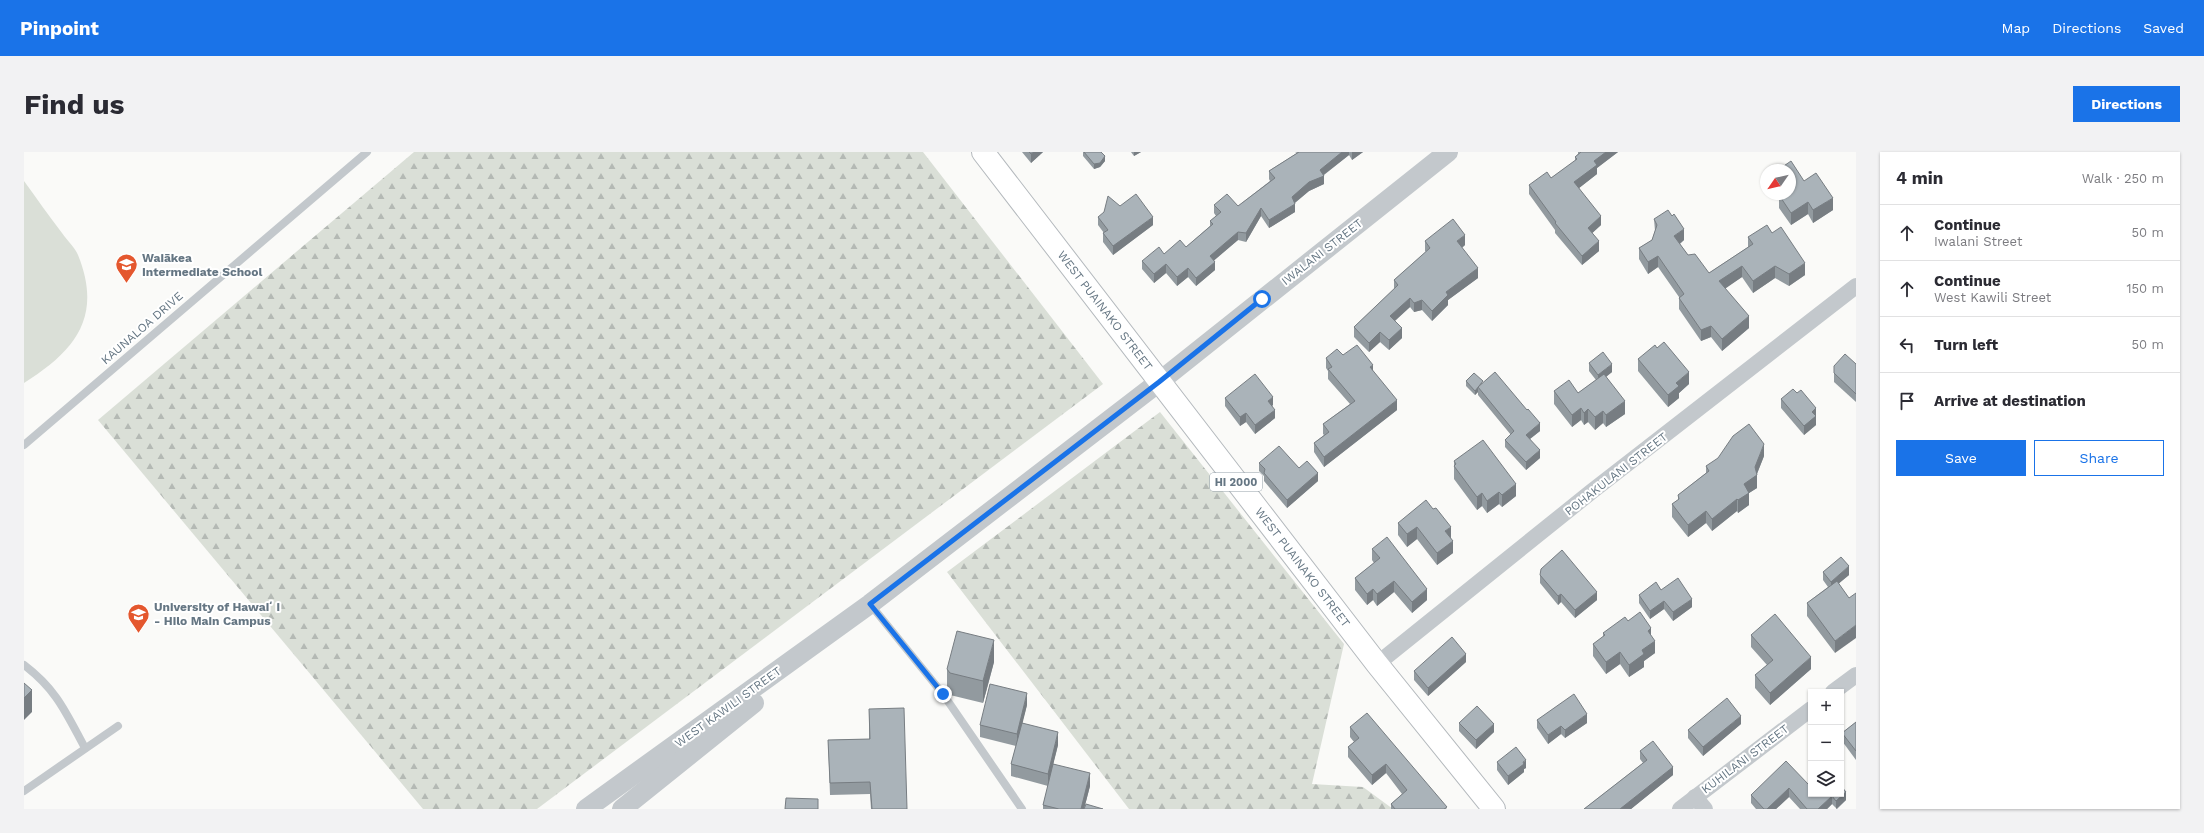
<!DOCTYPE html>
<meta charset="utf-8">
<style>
body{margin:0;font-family:"Work Sans",sans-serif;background:#f2f2f3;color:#2b2b33}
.controls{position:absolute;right:12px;bottom:12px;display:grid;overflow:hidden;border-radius:0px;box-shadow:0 1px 3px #0004}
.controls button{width:36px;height:36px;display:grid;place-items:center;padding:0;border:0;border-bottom:1px solid #e1e1e2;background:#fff;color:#2b2b33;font:20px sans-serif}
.compass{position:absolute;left:1736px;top:12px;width:36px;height:36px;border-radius:50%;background:#fff;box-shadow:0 1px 3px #0004;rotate:236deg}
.stop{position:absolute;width:12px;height:12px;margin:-9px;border:3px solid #1a73e8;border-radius:50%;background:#fff}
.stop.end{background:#1a73e8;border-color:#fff;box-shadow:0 1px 4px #0008}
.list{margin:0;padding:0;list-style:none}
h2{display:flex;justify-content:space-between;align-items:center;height:52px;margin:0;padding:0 16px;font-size:17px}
h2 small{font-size:13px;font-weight:400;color:#7c7c81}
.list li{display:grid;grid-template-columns:26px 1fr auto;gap:12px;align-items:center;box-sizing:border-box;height:56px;padding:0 16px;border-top:1px solid #e1e1e2}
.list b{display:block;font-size:15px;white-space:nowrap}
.list p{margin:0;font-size:13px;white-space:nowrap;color:#7c7c81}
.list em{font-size:13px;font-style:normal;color:#7c7c81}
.actions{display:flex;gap:8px;padding:12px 16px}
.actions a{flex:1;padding:9px 0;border:1px solid #1a73e8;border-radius:0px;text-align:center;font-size:14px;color:#1a73e8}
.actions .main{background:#1a73e8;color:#fff}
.icon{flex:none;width:22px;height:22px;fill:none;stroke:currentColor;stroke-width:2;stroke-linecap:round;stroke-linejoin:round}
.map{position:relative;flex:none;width:1832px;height:657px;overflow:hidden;border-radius:0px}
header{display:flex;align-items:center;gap:24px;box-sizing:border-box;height:56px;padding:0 20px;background:#1a73e8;color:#fff}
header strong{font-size:19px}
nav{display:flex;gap:22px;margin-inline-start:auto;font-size:14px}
.intro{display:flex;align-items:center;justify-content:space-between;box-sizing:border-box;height:96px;padding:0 24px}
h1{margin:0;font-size:28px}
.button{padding:10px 18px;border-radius:0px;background:#1a73e8;color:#fff;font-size:14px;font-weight:700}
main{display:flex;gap:24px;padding:0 24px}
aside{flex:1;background:#fff;border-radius:0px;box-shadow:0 1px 3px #0004}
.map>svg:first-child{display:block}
.green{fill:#dadfd7}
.forest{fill:url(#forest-firs)}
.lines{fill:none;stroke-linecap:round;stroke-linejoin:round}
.trunk-casing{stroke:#b4b9bd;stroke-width:24}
.service{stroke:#c3c8cc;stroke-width:8}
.minor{stroke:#c3c8cc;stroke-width:16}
.tertiary{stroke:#c3c8cc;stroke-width:20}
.trunk{stroke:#fff;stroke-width:22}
.wall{fill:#929a9f}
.shaded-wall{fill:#777d82}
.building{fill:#aab3b9;stroke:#777d82}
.route{stroke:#1a73e8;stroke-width:5}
.labels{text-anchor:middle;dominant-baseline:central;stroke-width:4;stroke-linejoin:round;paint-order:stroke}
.shield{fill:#fff;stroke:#939fa8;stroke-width:1}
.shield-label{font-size:11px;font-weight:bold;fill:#657683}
.street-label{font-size:12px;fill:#657683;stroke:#fff}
.poi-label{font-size:12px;font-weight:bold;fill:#657683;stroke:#fff;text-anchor:start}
</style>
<header>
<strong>Pinpoint</strong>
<nav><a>Map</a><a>Directions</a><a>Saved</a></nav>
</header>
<div class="intro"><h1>Find us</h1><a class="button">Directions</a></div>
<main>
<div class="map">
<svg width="1832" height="657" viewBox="0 0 1832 657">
<defs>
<pattern id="forest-firs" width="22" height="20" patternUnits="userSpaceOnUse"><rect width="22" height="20" fill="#dadfd7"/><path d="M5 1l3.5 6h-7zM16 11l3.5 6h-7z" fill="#b4b9b4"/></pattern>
</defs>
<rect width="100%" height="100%" fill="#fafaf8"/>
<!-- green -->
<path class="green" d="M 0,29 C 13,47 25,64 38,81 C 43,88 51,96 54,103 C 79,165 51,199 0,231 Z"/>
<!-- forest -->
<g class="forest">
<polygon points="390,0 899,0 1079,232 513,657 399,657 74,268"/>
<polygon points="1136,260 1320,492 1288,632 1339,635 1369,657 1105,657 923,420"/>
</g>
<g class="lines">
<defs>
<g id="trunk">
<path id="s1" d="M 959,0 L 1353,512 L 1470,657"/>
</g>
</defs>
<!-- trunk casing -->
<use href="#trunk" class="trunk-casing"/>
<!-- service -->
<g class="service">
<polyline points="0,293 343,0"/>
<polyline points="846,452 919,542 998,657"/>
<path d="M 0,513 C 33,538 42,561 61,596"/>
<polyline points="0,639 94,574"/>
</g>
<!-- minor -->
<g class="minor">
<polyline points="1353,512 1567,340 1832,134"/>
<polyline points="1809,540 1832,523"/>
<polyline points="1671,645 1681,657"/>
<polyline points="1656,657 1787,557"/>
</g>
<!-- tertiary -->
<g class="tertiary">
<polyline points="562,657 846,452 1135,230 1424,0"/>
<polyline points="598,657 730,551"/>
</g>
<!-- trunk -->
<use href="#trunk" class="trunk"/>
</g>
<!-- wall -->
<g class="wall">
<polygon points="998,0 1019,0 1007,11"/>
<polygon points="1059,0 1060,0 1081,9 1076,15 1070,17 1059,4"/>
<polygon points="1107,0 1117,0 1110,4"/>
<polygon points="1271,0 1339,0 1328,8 1325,3 1300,23 1300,32 1285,39 1271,51 1271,60 1245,76 1237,64 1222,90 1214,88 1190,108 1191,118 1172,134 1164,125 1153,134 1142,121 1130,131 1118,117 1118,109 1162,95 1186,74 1186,69 1192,64 1190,61 1190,53 1214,54 1246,29 1245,27 1245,19 1273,1"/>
<polygon points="1554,0 1594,0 1573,16 1573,22 1555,36 1577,73 1568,81 1575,99 1558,113 1531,81 1531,78 1505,42 1505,33 1527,26 1551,9 1551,5 1554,2"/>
<polygon points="1780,29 1809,58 1789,71 1784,62 1767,73 1755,56 1755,43"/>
<polygon points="1096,54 1129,73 1089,103 1079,90 1079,81 1080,81 1074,73 1074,65"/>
<polygon points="1630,67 1660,88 1656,92 1664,103 1685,121 1724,95 1724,85 1748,81 1781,123 1765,134 1751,126 1729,141 1718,125 1701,136 1725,176 1698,199 1687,185 1677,189 1655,157 1655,145 1634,115 1624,122 1615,107 1615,96 1628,88 1631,79"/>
<polygon points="1401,89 1441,93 1438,96 1454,126 1424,148 1424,153 1408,169 1398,158 1390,160 1386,155 1371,169 1378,186 1365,198 1356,190 1345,200 1330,185 1330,175 1370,137 1370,128 1402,100 1401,99"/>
<polygon points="1319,203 1349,219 1373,258 1300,315 1290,300 1290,291 1300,283 1299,282 1299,272 1326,252 1304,227 1304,219 1302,216 1302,206"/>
<polygon points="1614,207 1665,232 1655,241 1655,246 1644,255 1614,219"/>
<polygon points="1565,211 1588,220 1582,225 1601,262 1582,275 1579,271 1571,278 1564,270 1560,273 1557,268 1548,275 1530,252 1530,239 1554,241 1572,228 1565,219"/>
<polygon points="1832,212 1832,250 1810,230 1810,214"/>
<polygon points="1442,229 1459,231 1516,279 1506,287 1516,306 1502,318 1481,295 1481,288 1487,283 1454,243 1454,240 1451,243 1442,234"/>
<polygon points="1201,246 1249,253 1248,254 1251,266 1231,282 1222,270 1216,274 1201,254"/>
<polygon points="1757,247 1792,264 1792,273 1780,283 1757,256"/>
<polygon points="1740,304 1733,322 1733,336 1725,341 1725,353 1714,361 1713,359 1688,379 1682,371 1664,385 1648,365 1648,352 1654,348 1654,343 1682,321 1682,314"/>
<polygon points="1430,309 1492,344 1478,355 1475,352 1463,361 1458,354 1453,358 1430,327"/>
<polygon points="1235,311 1275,316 1294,329 1263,356 1240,329 1240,324 1235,319"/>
<polygon points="1409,357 1427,386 1429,401 1413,413 1393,387 1383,395 1374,383 1374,371"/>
<polygon points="1348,397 1403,448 1388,461 1370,440 1353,454 1349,448 1343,453 1331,438 1331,426 1350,411 1348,408"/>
<polygon points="1799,420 1825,423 1815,431 1811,501 1783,464 1783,451 1804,435 1799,428"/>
<polygon points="1516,423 1573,448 1551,466 1537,450 1534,453 1516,431"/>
<polygon points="1637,438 1668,455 1649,469 1640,457 1626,467 1615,451 1615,443"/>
<polygon points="1604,469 1627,484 1631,501 1620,509 1620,515 1605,525 1596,512 1582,522 1569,504 1569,492 1579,485 1579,481"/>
<polygon points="1727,483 1787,517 1746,553 1731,536 1731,523 1743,513 1727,495"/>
<polygon points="970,510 959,551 926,543 923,539 923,517"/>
<polygon points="1442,510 1404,544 1390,528 1390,519"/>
<polygon points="1003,553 998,571 1034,593 1029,612 1066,634 1060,657 1019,657 1019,653 1024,634 987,624 987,612 992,594 956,585 956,573"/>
<polygon points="845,557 883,657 847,657 846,642 806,643 804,588 845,587"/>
<polygon points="1513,568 1563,571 1541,586 1537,582 1524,592 1513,576"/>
<polygon points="1832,570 1832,608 1818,589 1818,581"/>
<polygon points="1435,571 1470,580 1452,597 1435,579"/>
<polygon points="1717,572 1679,604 1664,586 1664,578"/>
<polygon points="1326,575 1423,657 1367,657 1367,652 1378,642 1362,621 1348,633 1324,605 1324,595 1330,590 1326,585"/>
<polygon points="1616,599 1649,623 1607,657 1560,657 1619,611 1616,607"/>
<polygon points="1473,610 1502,616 1500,617 1500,620 1484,633 1473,618"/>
<polygon points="1785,633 1817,642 1822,648 1813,657 1808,652 1803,657 1776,657 1765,645 1752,657 1732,657 1727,651 1727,643"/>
</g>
<!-- shaded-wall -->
<g class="shaded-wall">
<polygon points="1010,0 1019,0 1007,11 1007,2"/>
<polygon points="1110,0 1117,0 1110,4"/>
<polygon points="1318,0 1325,0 1325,3 1298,24 1300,24 1300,32 1285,39 1268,53 1268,45 1296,18"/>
<polygon points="1328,0 1339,0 1328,8"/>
<polygon points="1582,0 1594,0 1573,16 1573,22 1550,40 1550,30 1570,9"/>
<polygon points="1081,4 1081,9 1076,15 1070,17 1070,12"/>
<polygon points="1809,46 1809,58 1789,71 1789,58"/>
<polygon points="1784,50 1784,62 1767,73 1767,61"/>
<polygon points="1271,52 1271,60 1245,76 1245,68"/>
<polygon points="1237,56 1237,64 1222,90 1222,81"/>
<polygon points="1577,64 1577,73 1564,85 1564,76"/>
<polygon points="1129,65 1129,73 1089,103 1089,94"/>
<polygon points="1660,77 1660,88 1650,96 1650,84"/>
<polygon points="1214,80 1214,88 1186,112 1186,104"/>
<polygon points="1441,83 1441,93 1433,99 1433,89"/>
<polygon points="1575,89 1575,99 1558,113 1558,104"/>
<polygon points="1634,104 1634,115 1624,122 1624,110"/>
<polygon points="1191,110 1191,118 1172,134 1172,126"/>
<polygon points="1781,111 1781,123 1765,134 1765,122"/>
<polygon points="1142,112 1142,121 1130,131 1130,122"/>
<polygon points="1718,114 1718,125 1695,141 1695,129"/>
<polygon points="1751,114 1751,126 1729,141 1729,129"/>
<polygon points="1164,116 1164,125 1153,134 1153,125"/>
<polygon points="1454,116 1454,126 1424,148 1424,153 1408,169 1408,159 1422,140"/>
<polygon points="1386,146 1386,155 1366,173 1366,164"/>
<polygon points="1398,148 1398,158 1390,160 1390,151"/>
<polygon points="1725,164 1725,176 1698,199 1698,187"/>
<polygon points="1687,174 1687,185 1677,189 1677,178"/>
<polygon points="1378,176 1378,186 1365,198 1365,188"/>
<polygon points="1356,180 1356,190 1345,200 1345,191"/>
<polygon points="1588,212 1588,220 1574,231 1574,223"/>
<polygon points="1349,213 1349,223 1346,215"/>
<polygon points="1665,220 1665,232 1655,241 1655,246 1644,255 1644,243 1652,231"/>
<polygon points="1454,235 1454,240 1451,243 1451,239"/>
<polygon points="1249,245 1249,253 1244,257 1244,249"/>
<polygon points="1373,248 1373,258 1300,315 1300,305"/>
<polygon points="1601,249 1601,262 1582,275 1582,263"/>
<polygon points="1557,256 1557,268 1548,275 1548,263"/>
<polygon points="1792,256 1792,273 1780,283 1780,274 1788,260"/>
<polygon points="1564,257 1564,270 1560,273 1560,261"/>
<polygon points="1251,258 1251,266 1231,282 1231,273"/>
<polygon points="1579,259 1579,271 1571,278 1571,265"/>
<polygon points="1222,261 1222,270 1216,274 1216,265"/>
<polygon points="1516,271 1516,279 1502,290 1502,283"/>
<polygon points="1740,292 1740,304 1732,324 1733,323 1733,336 1725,341 1725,353 1714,361 1714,348 1720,332 1731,315"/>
<polygon points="1516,298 1516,306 1502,318 1502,310"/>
<polygon points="1294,321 1294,329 1263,356 1263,348"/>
<polygon points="1492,332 1492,344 1478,355 1478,343"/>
<polygon points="1475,340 1475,352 1463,361 1463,349"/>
<polygon points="1458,341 1458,354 1453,358 1453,345"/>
<polygon points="1713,347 1713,359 1688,379 1688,367"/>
<polygon points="1682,359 1682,371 1664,385 1664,373"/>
<polygon points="1393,375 1393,387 1383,395 1383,382"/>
<polygon points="1427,375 1427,387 1421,379"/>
<polygon points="1429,389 1429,401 1413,413 1413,401"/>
<polygon points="1825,414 1825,423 1807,438 1807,430"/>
<polygon points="1370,429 1370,440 1353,454 1353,442"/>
<polygon points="1349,437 1349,448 1343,453 1343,442"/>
<polygon points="1403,437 1403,448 1388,461 1388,450"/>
<polygon points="1573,440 1573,448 1551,466 1551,458"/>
<polygon points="1537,442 1537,450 1534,453 1534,444"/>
<polygon points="1668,447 1668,455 1649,469 1649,460"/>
<polygon points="1640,449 1640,457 1626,467 1626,459"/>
<polygon points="1832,473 1832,486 1811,501 1811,489"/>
<polygon points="1627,476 1627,488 1624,479"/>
<polygon points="970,488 970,510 959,551 959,529"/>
<polygon points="1631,489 1631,501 1620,509 1620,515 1605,525 1605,513 1618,498"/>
<polygon points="1596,500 1596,512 1582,522 1582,510"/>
<polygon points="1442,502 1442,510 1404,544 1404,536"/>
<polygon points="1787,505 1787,517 1746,553 1746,541"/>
<polygon points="8,538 8,560 0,568 0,546"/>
<polygon points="1003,541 1003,553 993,594 993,582"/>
<polygon points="1563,562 1563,571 1541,586 1541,578"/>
<polygon points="1717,564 1717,572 1679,604 1679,595"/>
<polygon points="1470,572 1470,580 1452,597 1452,588"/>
<polygon points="1537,574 1537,582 1524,592 1524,583"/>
<polygon points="1034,580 1034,593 1024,634 1024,622"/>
<polygon points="1502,608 1502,616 1500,617 1500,620 1484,633 1484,624"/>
<polygon points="1362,612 1362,621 1348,633 1348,623"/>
<polygon points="1649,615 1649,623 1607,657 1596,657"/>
<polygon points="1066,621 1066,634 1060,657 1057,657"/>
<polygon points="1765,636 1765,645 1752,657 1743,657"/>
<polygon points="1822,640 1822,648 1812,657 1812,649"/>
<polygon points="1808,644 1808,652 1803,657 1794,657"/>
</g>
<!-- building -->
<g class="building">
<polygon points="1005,0 1010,0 1007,2"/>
<polygon points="1060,0 1077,0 1081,4 1076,11 1070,12"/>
<polygon points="1275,0 1318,0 1296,18 1300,24 1285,30 1268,45 1271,52 1245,68 1237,56 1222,81 1214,80 1186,104 1191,110 1172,126 1164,116 1153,125 1142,112 1130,122 1118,109 1135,95 1140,102 1156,88 1162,95 1189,72 1186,69 1197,60 1190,53 1203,42 1214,54 1251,26 1245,19"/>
<polygon points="1557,0 1582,0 1570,9 1573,13 1550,30 1577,64 1564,76 1575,89 1558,104 1531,71 1532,70 1505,33 1523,20 1527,26 1553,7 1551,5"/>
<polygon points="1767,9 1780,29 1792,21 1809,46 1789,58 1784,50 1767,61 1755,43 1757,42 1766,42 1766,18 1754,18"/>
<polygon points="1112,42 1129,65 1089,94 1079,81 1084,78 1074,65 1080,60 1084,44 1096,54"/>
<polygon points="1644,58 1648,64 1650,62 1660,77 1650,84 1664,103 1671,102 1685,121 1729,92 1724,85 1743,73 1748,81 1757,75 1781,111 1765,122 1751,114 1729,129 1718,114 1695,129 1725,164 1698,187 1687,174 1677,178 1655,146 1660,142 1634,104 1624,110 1615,96 1628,88 1633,73 1630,67"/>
<polygon points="1429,67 1441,83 1433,89 1454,116 1422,140 1424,143 1408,159 1398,148 1390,151 1386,146 1366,164 1378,176 1365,188 1356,180 1345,191 1330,175 1374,133 1370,128 1406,96 1401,89"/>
<polygon points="1640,190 1665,220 1652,231 1655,234 1644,243 1614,207 1631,193 1633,196"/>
<polygon points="1333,193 1349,213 1346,215 1373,248 1300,305 1290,291 1305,280 1299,272 1331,249 1304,217 1308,215 1302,206 1313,197 1319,203"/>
<polygon points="1579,200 1588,212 1574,223 1565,211"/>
<polygon points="1821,202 1832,212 1832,242 1810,221 1810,214"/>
<polygon points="1471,220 1503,258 1504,257 1516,271 1502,283 1516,298 1502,310 1481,288 1490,279 1454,235"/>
<polygon points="1450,221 1459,229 1451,239 1442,229"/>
<polygon points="1231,222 1249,245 1244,249 1251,258 1231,273 1222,261 1216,265 1201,246"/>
<polygon points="1580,222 1601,249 1582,263 1579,259 1571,265 1564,257 1560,261 1557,256 1548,263 1530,239 1545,228 1554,241"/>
<polygon points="1769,237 1773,241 1777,238 1792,256 1788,260 1792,264 1780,274 1757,247"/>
<polygon points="1725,272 1740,292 1731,315 1733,323 1720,332 1725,341 1714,348 1713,347 1688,367 1682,359 1664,373 1648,352 1655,347 1654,343 1685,319 1682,314 1694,306 1709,284"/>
<polygon points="1459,288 1492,332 1478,343 1475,340 1463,349 1458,341 1453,345 1430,314 1432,312 1430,309"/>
<polygon points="1255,294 1275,316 1283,309 1294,321 1263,348 1240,321 1241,317 1235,311"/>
<polygon points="1402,348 1409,357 1412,356 1427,375 1421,379 1429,389 1413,401 1393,375 1383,382 1374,371"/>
<polygon points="1363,385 1403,437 1388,450 1370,429 1353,442 1349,437 1343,442 1331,426 1356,406 1348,397"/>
<polygon points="1538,398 1573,440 1551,458 1537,442 1534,444 1516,423 1517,417"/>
<polygon points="1817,405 1825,414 1807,430 1799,420"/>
<polygon points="1654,426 1668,447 1649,460 1640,449 1626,459 1615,443 1632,430 1637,438"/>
<polygon points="1813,429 1825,446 1832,441 1832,473 1811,489 1783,451"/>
<polygon points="1616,460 1627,476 1624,479 1631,489 1618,498 1620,502 1605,513 1596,500 1582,510 1569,492 1581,483 1579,481 1601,465 1604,469"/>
<polygon points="1751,462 1787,505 1746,541 1731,523 1749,508 1727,483"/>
<polygon points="933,479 970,488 959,529 926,521 923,517"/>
<polygon points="1428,485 1442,502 1404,536 1390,519"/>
<polygon points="0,531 8,538 0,546"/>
<polygon points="966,532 1003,541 993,582 956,573"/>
<polygon points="1550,542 1563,562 1541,578 1537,574 1524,583 1513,568"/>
<polygon points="1703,546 1717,564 1679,595 1664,578"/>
<polygon points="1453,554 1470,572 1452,588 1435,571"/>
<polygon points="880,556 883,657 848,657 846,630 806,631 804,588 846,587 845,557"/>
<polygon points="1343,561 1423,655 1420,657 1371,657 1367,652 1383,638 1362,612 1348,623 1324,595 1335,586 1326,575"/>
<polygon points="1832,570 1832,599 1818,581"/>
<polygon points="998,571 1034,580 1024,622 987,612"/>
<polygon points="1629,589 1649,615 1596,657 1560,657 1623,608 1616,599"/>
<polygon points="1492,595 1502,608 1499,610 1500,612 1484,624 1473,610"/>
<polygon points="1762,609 1785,633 1787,631 1787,642 1817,642 1817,634 1822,640 1812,649 1808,644 1794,657 1783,657 1765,636 1743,657 1740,657 1727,643"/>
<polygon points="1029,612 1066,621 1057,657 1035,657 1019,653"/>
<polygon points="762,646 794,647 794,657 761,657"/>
<polygon points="1062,652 1079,657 1060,657"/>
</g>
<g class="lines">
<!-- route -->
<polyline class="route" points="919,542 846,452 1135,230 1238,147"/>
</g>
<!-- icons -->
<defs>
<symbol id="school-pin" viewBox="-11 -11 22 30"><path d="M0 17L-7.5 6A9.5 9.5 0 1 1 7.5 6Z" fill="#e4572e" stroke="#fff"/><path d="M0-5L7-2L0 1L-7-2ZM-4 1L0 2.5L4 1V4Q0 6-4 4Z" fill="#fff"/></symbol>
<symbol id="university-pin" viewBox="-11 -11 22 30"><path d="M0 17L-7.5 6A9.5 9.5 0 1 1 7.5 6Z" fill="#e4572e" stroke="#fff"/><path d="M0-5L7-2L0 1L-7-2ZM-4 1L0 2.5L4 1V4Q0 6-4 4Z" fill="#fff"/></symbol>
</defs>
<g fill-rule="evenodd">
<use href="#school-pin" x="90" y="100" width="25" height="34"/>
<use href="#university-pin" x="102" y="450" width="25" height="34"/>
</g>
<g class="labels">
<!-- shield labels -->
<rect class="shield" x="1186" y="321" width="52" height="18" rx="3"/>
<g class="shield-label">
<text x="1212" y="330">HI 2000</text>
</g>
<!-- street labels -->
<g class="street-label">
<text transform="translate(1298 100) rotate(-38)">IWALANI STREET</text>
<text stroke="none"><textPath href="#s1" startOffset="200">WEST PUAINAKO STREET</textPath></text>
<text transform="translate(118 176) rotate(-41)">KAUNALOA DRIVE</text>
<text transform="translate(1592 322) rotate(-38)">POHAKULANI STREET</text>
<text stroke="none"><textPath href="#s1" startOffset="524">WEST PUAINAKO STREET</textPath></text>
<text transform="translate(704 555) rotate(-36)">WEST KAWILI STREET</text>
<text transform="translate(1721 607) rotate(-37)">KUHILANI STREET</text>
</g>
<!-- poi labels -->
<g class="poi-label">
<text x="118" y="106">Waiākea<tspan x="118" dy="14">Intermediate School</tspan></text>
<text x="130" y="455">University of Hawaiʻi<tspan x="130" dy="14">- Hilo Main Campus</tspan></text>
</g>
</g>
</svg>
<div class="controls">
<button>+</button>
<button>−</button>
<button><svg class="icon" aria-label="layers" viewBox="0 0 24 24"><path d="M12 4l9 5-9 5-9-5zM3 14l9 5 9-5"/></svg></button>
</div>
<svg class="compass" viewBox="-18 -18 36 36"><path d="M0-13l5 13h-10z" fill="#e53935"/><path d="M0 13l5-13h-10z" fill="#7c7c81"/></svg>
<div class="stop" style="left:1238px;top:147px"></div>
<div class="stop end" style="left:919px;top:542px"></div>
</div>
<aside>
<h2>4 min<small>Walk · 250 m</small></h2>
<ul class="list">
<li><svg class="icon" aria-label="ahead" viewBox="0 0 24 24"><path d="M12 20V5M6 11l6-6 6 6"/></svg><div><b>Continue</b><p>Iwalani Street</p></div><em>50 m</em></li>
<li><svg class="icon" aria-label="ahead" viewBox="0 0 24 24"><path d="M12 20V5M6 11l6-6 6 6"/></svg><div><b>Continue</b><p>West Kawili Street</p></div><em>150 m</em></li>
<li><svg class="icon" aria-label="left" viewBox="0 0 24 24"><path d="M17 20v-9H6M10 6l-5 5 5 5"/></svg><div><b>Turn left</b></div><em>50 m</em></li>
<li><svg class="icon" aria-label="arrive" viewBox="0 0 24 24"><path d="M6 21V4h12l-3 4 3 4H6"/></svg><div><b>Arrive at destination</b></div></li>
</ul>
<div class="actions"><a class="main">Save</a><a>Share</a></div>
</aside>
</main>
